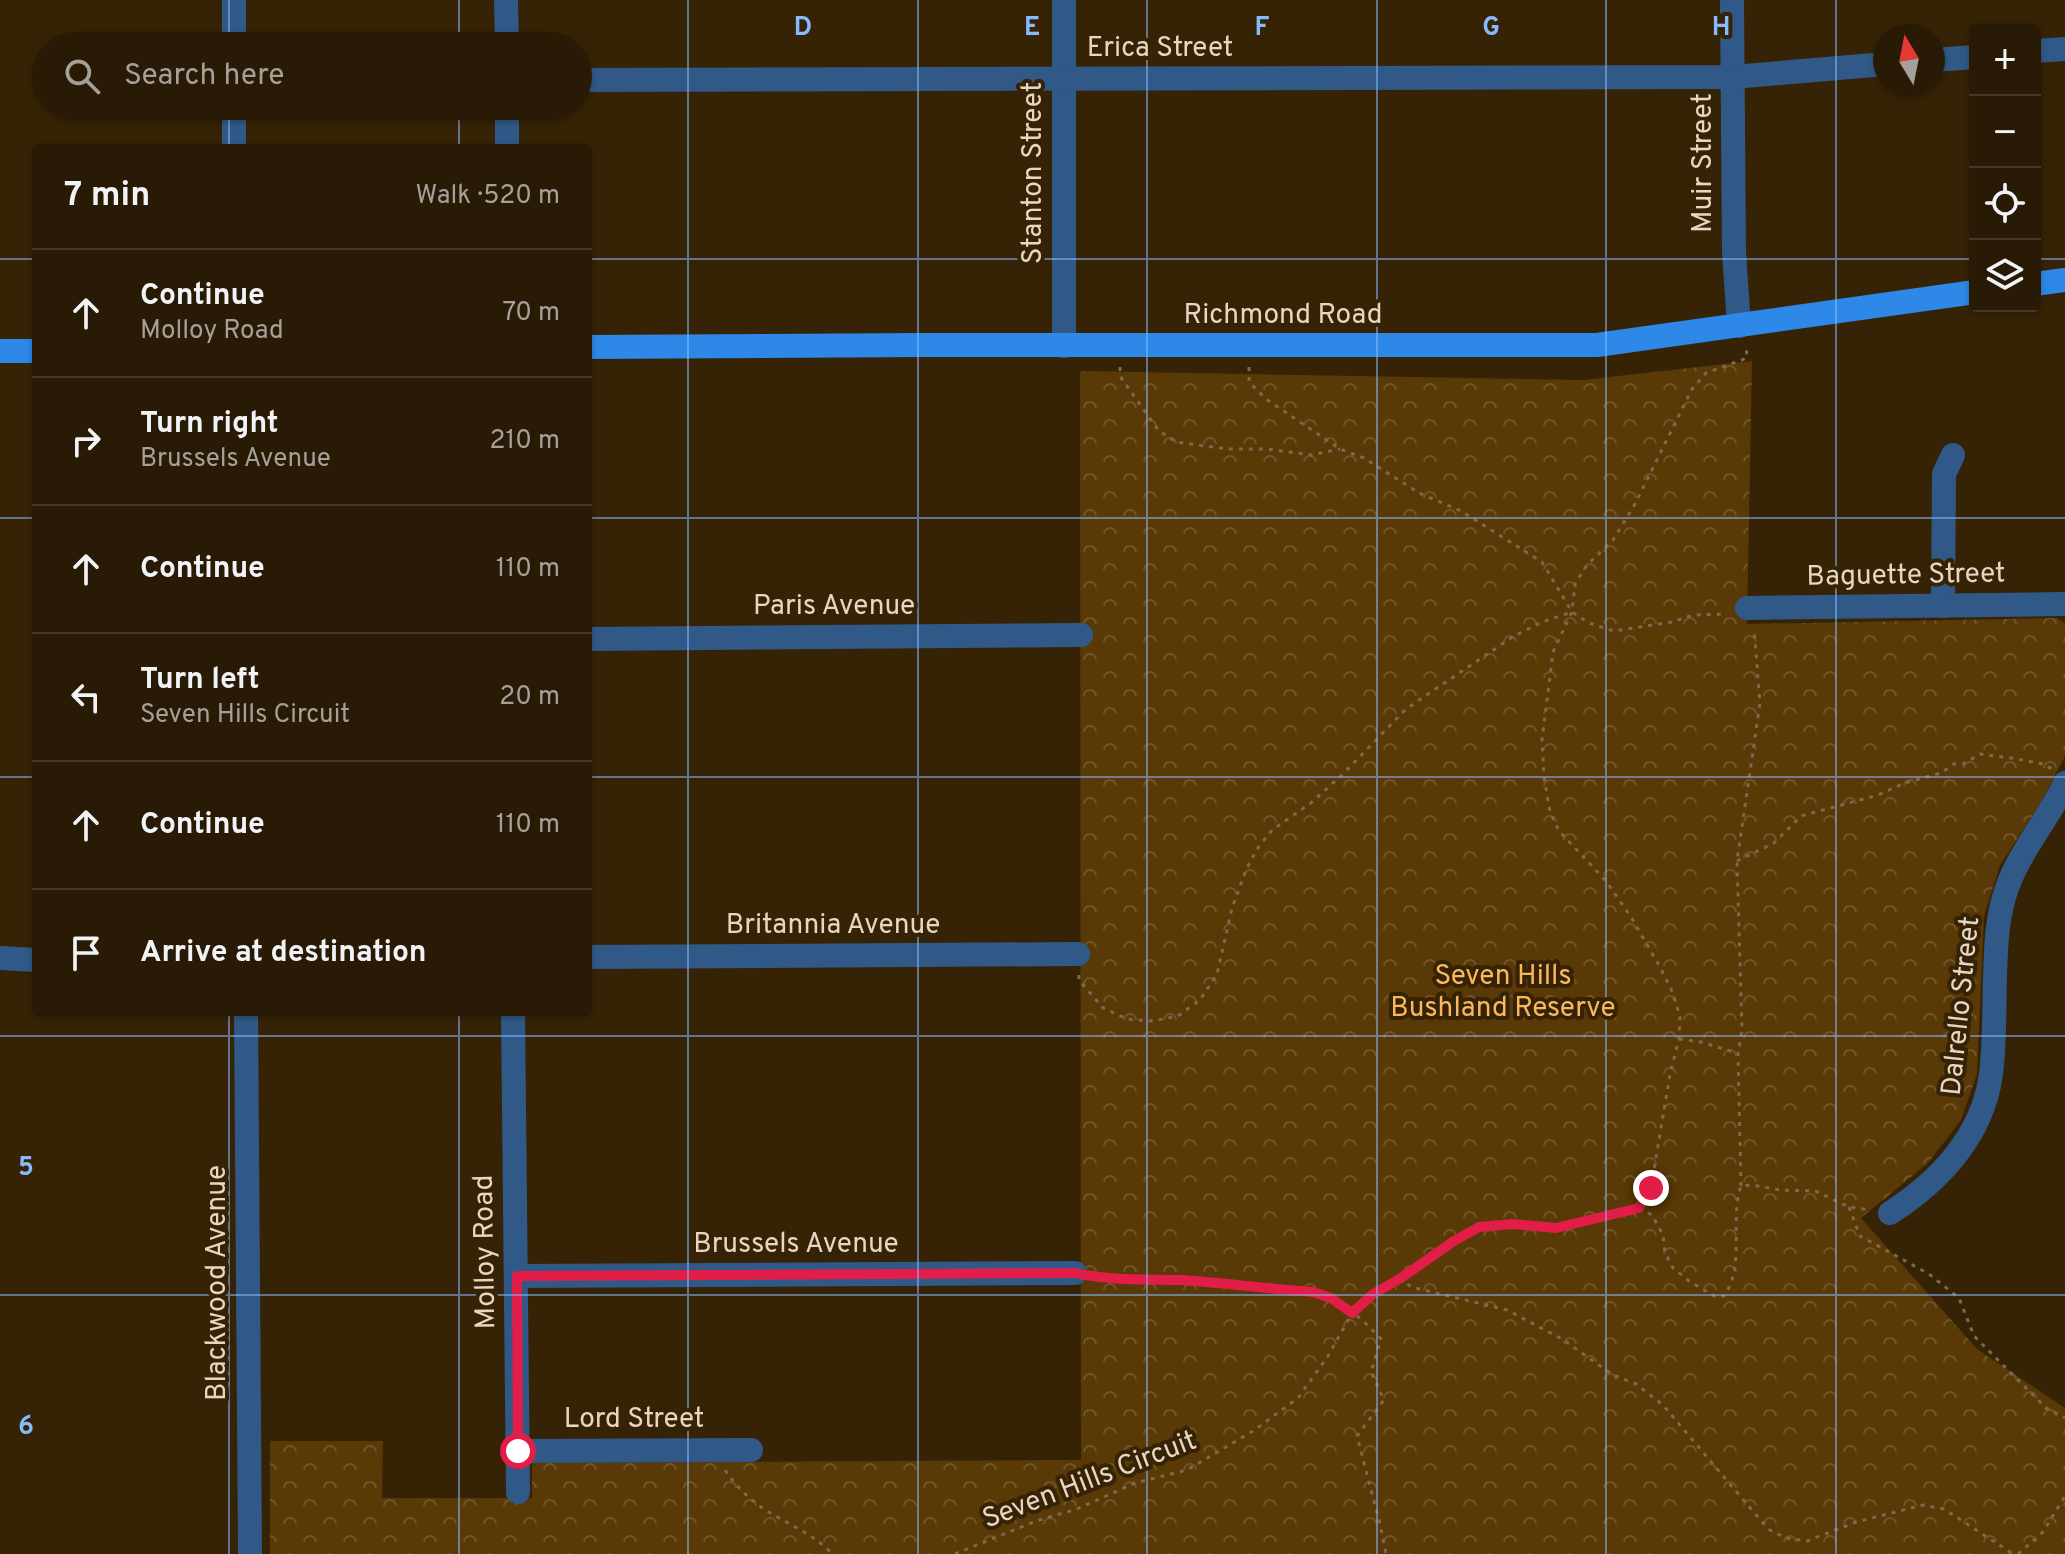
<!DOCTYPE html>
<meta charset="utf-8">
<style>
body{margin:0;font-family:Overpass,sans-serif;background:#30230e;color:#f1f3f6}
.controls{position:absolute;right:24px;top:24px;display:grid;overflow:hidden;border-radius:8px;box-shadow:0 2px 6px #0004}
.controls button{width:72px;height:72px;display:grid;place-items:center;padding:0;border:0;border-bottom:2px solid #443826;background:#281a04;color:#f1f3f6;font:40px sans-serif}
.compass{position:absolute;left:1873px;top:24px;width:72px;height:72px;border-radius:50%;background:#281a04;box-shadow:0 2px 6px #0004;rotate:350deg}
.stop{position:absolute;width:24px;height:24px;margin:-18px;border:6px solid #e11d48;border-radius:50%;background:#fff}
.stop.end{background:#e11d48;border-color:#fff;box-shadow:0 2px 8px #0008}
.list{margin:0;padding:0;list-style:none}
h2{display:flex;justify-content:space-between;align-items:center;height:104px;margin:0;padding:0 32px;font-size:34px}
h2 small{font-size:26px;font-weight:400;color:#a5a19a}
.list li{display:grid;grid-template-columns:52px 1fr auto;gap:24px;align-items:center;box-sizing:border-box;height:128px;padding:0 32px;border-top:2px solid #443826}
.list b{display:block;font-size:30px;white-space:nowrap}
.list p{margin:0;font-size:26px;white-space:nowrap;color:#a5a19a}
.list em{font-size:26px;font-style:normal;color:#a5a19a}
.icon{flex:none;width:44px;height:44px;fill:none;stroke:currentColor;stroke-width:2;stroke-linecap:round;stroke-linejoin:round}
.map{position:relative;flex:none;width:2065px;height:1554px;overflow:hidden}
.search{position:absolute;background:#281a04;box-shadow:0 2px 6px #0004;left:32px;top:32px;width:560px;height:88px;display:flex;align-items:center;gap:20px;box-sizing:border-box;padding:0 28px;border-radius:44px;color:#a5a19a;font-size:30px}
.panel{position:absolute;background:#281a04;box-shadow:0 2px 6px #0004;left:32px;top:144px;width:560px;height:872px;border-radius:8px}
.map>svg:first-child{display:block}
.forest{fill:url(#forest-crowns)}
.lines{fill:none;stroke-linecap:round;stroke-linejoin:round}
.path{stroke:#7b6950;stroke-width:3;stroke-dasharray:4 6;stroke-linecap:butt}
.minor{stroke:#315987;stroke-width:24}
.major{stroke:#2d88e7;stroke-width:24}
.route{stroke:#e11d48;stroke-width:10}
.grid{fill:none;stroke:#85bbfb;stroke-width:2;stroke-opacity:0.55}
.labels{text-anchor:middle;dominant-baseline:central;stroke-width:8;stroke-linejoin:round;paint-order:stroke}
.street-label{font-size:28px;fill:#e6d6c3;stroke:#362306}
.park-label{font-size:28px;fill:#fab85d;stroke:#362306}
.grid-label{font-size:26px;text-anchor:middle;font-weight:bold;fill:#85bbfb;stroke:#362306;stroke-width:8;stroke-linejoin:round;paint-order:stroke}
</style>
<div class="map">
<svg width="2065" height="1554" viewBox="0 0 2065 1554">
<defs>
<pattern id="forest-crowns" width="20" height="18" patternUnits="userSpaceOnUse" patternTransform="scale(2)"><rect width="20" height="18" fill="#593905"/><path d="M2 6a3 3 0 1 1 6 0M12 15a3 3 0 1 1 6 0" fill="none" stroke="#715528"/></pattern>
</defs>
<rect width="100%" height="100%" fill="#362306"/>
<!-- forest -->
<polygon class="forest" points="1752,361 1747,624 2057,618 2065,623 2065,756 2040,804 2000,865 1984,916 1977,1074 1961,1120 1928,1163 1861,1218 1977,1349 2065,1408 2065,1554 270,1554 270,1441 383,1441 382,1498 532,1498 532,1463 1081,1460 1080,371 1583,380"/>
<g class="lines">
<!-- path -->
<g class="path">
<polyline points="1120,367 1120,376 1158,430 1176,442 1228,449 1267,449 1311,455 1340,449"/>
<polyline points="1249,367 1249,382 1266,399 1340,449 1364,458 1419,493 1461,511 1542,562 1572,612 1589,623 1614,631 1672,622 1693,615 1727,614"/>
<polyline points="1737,861 1774,843 1801,816 1878,795 1905,783 1941,773 1954,764 1963,764 1980,754 2012,758 2043,764 2052,769"/>
<polyline points="1079,975 1079,980 1103,1008 1127,1019 1153,1021 1178,1016 1200,1000 1217,974 1232,908 1246,870 1257,849 1272,830 1311,803 1343,774 1406,709 1514,636 1542,622 1572,612"/>
<polyline points="1679,1039 1701,1042 1737,1053"/>
<polyline points="1741,1186 1738,1054 1742,1030 1737,861 1760,703 1754,629"/>
<polyline points="1849,1207 1860,1236 1929,1274 1959,1298 1974,1336 2046,1408 2065,1418"/>
<path d="M 1639,1208 L 1652,1215 L 1663,1235 L 1665,1253 L 1673,1268 L 1689,1281 L 1716,1297 L 1724,1296 C 1746,1264 1729,1222 1741,1186 L 1752,1185 L 1780,1190 L 1815,1191 L 1849,1207 L 1871,1210"/>
<path d="M 1094,1276 L 1142,1280 L 1180,1280 L 1313,1292 C 1340,1300 1362,1318 1381,1339 L 1371,1372 L 1384,1400 L 1357,1436 L 1380,1524 L 1386,1554"/>
<path d="M 1401,1278 C 1421,1264 1458,1233 1479,1227 C 1504,1220 1530,1228 1554,1228 C 1578,1227 1616,1214 1639,1208 L 1651,1188 L 1670,1074 L 1679,1039 L 1680,1016 L 1671,989 L 1660,967 L 1631,917 L 1606,881 L 1559,831 L 1550,812 L 1544,777 L 1542,740 L 1553,652 L 1572,612 L 1575,584 L 1587,565 L 1613,540 L 1635,504 L 1692,389 L 1706,373 L 1747,358 L 1746,345"/>
<path d="M 725,1470 C 735,1485 749,1499 764,1509 C 787,1524 814,1534 832,1554"/>
<polyline points="955,1554 1036,1521 1077,1509 1135,1483 1187,1470 1253,1431 1298,1398 1328,1356 1352,1313 1373,1294 1401,1278 1411,1287 1507,1310 1562,1339 1613,1375 1636,1384 1663,1405 1768,1529 1786,1538 1807,1541 1856,1522 1923,1505 1944,1509 2013,1554"/>
<polyline points="2018,1554 2043,1532 2065,1496"/>
</g>
<!-- minor -->
<g class="minor">
<polyline points="234,0 234,46"/>
<polyline points="506,0 507,46"/>
<polyline points="1064,0 1064,346"/>
<polyline points="1732,0 1734,252 1739,326"/>
<polyline points="2035,51 2065,49"/>
<polyline points="1933,60 1975,57"/>
<polyline points="578,80 1733,77 1885,64"/>
<polyline points="234,106 234,148"/>
<polyline points="507,106 507,148"/>
<polyline points="1943,606 1944,474 1953,455"/>
<polyline points="1747,608 2065,604"/>
<polyline points="588,639 1081,635"/>
<polyline points="588,957 1078,954"/>
<polyline points="0,958 36,960"/>
<polyline points="246,1012 250,1554"/>
<polyline points="513,1012 518,1492"/>
<path d="M 1890,1213 C 1940,1181 1983,1135 1991,1074 C 1995,1042 1994,1008 1995,976 C 1996,945 1997,914 2008,885 C 2022,848 2049,818 2065,783"/>
<polyline points="517,1276 1075,1273"/>
<polyline points="518,1451 751,1450"/>
</g>
<!-- major -->
<g class="major">
<polyline points="2035,284 2065,280"/>
<polyline points="588,347 923,345 1597,345 1975,292"/>
<polyline points="0,351 36,351"/>
</g>
</g>
<g class="lines">
<!-- route -->
<path class="route" d="M 518,1451 L 517,1276 L 1075,1273 C 1110,1281 1146,1279 1182,1280 C 1225,1283 1269,1289 1313,1292 L 1331,1298 L 1352,1313 L 1373,1294 L 1401,1278 L 1454,1241 L 1479,1227 L 1513,1224 L 1556,1228 L 1639,1208 L 1651,1188"/>
</g>
<!-- grid -->
<path class="grid" d="M 229,0 L 229,46M 459,0 L 459,46M 688,0 L 688,1554M 918,0 L 918,1554M 1147,0 L 1147,1554M 1377,0 L 1377,1554M 1606,0 L 1606,1554M 1836,0 L 1836,1554M 229,106 L 229,148M 459,106 L 459,148M 0,259 L 36,259M 588,259 L 1975,259M 2035,259 L 2065,259M 0,518 L 36,518M 588,518 L 2065,518M 0,777 L 36,777M 588,777 L 2065,777M 229,1012 L 229,1554M 459,1012 L 459,1554M 0,1036 L 2065,1036M 0,1295 L 2065,1295"/>
<g class="labels">
<!-- street labels -->
<g class="street-label">
<text x="1160" y="49">Erica Street</text>
<text transform="translate(1704 163) rotate(-90)">Muir Street</text>
<text transform="translate(1034 173) rotate(-90)">Stanton Street</text>
<text x="1283" y="316">Richmond Road</text>
<text transform="translate(1906 576) rotate(-1)">Baguette Street</text>
<text x="834" y="607">Paris Avenue</text>
<text x="833" y="926">Britannia Avenue</text>
<text transform="translate(1962 1006) rotate(-84)">Dalrello Street</text>
<text x="796" y="1245">Brussels Avenue</text>
<text transform="translate(486 1252) rotate(-91)">Molloy Road</text>
<text transform="translate(218 1283) rotate(-90)">Blackwood Avenue</text>
<text x="634" y="1420">Lord Street</text>
<text transform="translate(1090 1481) rotate(-21)">Seven Hills Circuit</text>
</g>
<!-- park labels -->
<g class="park-label">
<text x="1503" y="977">Seven Hills<tspan x="1503" dy="32">Bushland Reserve</tspan></text>
</g>
</g>
<g class="grid-label">
<text x="803" y="35">D</text>
<text x="1032" y="35">E</text>
<text x="1262" y="35">F</text>
<text x="1491" y="35">G</text>
<text x="1721" y="35">H</text>
<text x="26" y="1175">5</text>
<text x="26" y="1434">6</text>
</g>
</svg>
<div class="controls">
<button>+</button>
<button>−</button>
<button><svg class="icon" aria-label="locate" viewBox="0 0 24 24"><circle cx="12" cy="12" r="6"/><path d="M12 2v4M12 18v4M2 12h4M18 12h4"/></svg></button>
<button><svg class="icon" aria-label="layers" viewBox="0 0 24 24"><path d="M12 4l9 5-9 5-9-5zM3 14l9 5 9-5"/></svg></button>
</div>
<svg class="compass" viewBox="-18 -18 36 36"><path d="M0-13l5 13h-10z" fill="#e53935"/><path d="M0 13l5-13h-10z" fill="#a5a19a"/></svg>
<div class="stop" style="left:518px;top:1451px"></div>
<div class="stop end" style="left:1651px;top:1188px"></div>
<div class="search"><svg class="icon" aria-label="search" viewBox="0 0 24 24"><circle cx="10" cy="10" r="6"/><path d="M15 15l6 6"/></svg>Search here</div>
<section class="panel">
<h2>7 min<small>Walk · 520 m</small></h2>
<ul class="list">
<li><svg class="icon" aria-label="ahead" viewBox="0 0 24 24"><path d="M12 20V5M6 11l6-6 6 6"/></svg><div><b>Continue</b><p>Molloy Road</p></div><em>70 m</em></li>
<li><svg class="icon" aria-label="right" viewBox="0 0 24 24"><path d="M7 20v-9h11M14 6l5 5-5 5"/></svg><div><b>Turn right</b><p>Brussels Avenue</p></div><em>210 m</em></li>
<li><svg class="icon" aria-label="ahead" viewBox="0 0 24 24"><path d="M12 20V5M6 11l6-6 6 6"/></svg><div><b>Continue</b></div><em>110 m</em></li>
<li><svg class="icon" aria-label="left" viewBox="0 0 24 24"><path d="M17 20v-9H6M10 6l-5 5 5 5"/></svg><div><b>Turn left</b><p>Seven Hills Circuit</p></div><em>20 m</em></li>
<li><svg class="icon" aria-label="ahead" viewBox="0 0 24 24"><path d="M12 20V5M6 11l6-6 6 6"/></svg><div><b>Continue</b></div><em>110 m</em></li>
<li><svg class="icon" aria-label="arrive" viewBox="0 0 24 24"><path d="M6 21V4h12l-3 4 3 4H6"/></svg><div><b>Arrive at destination</b></div></li>
</ul>
</section>
</div>
